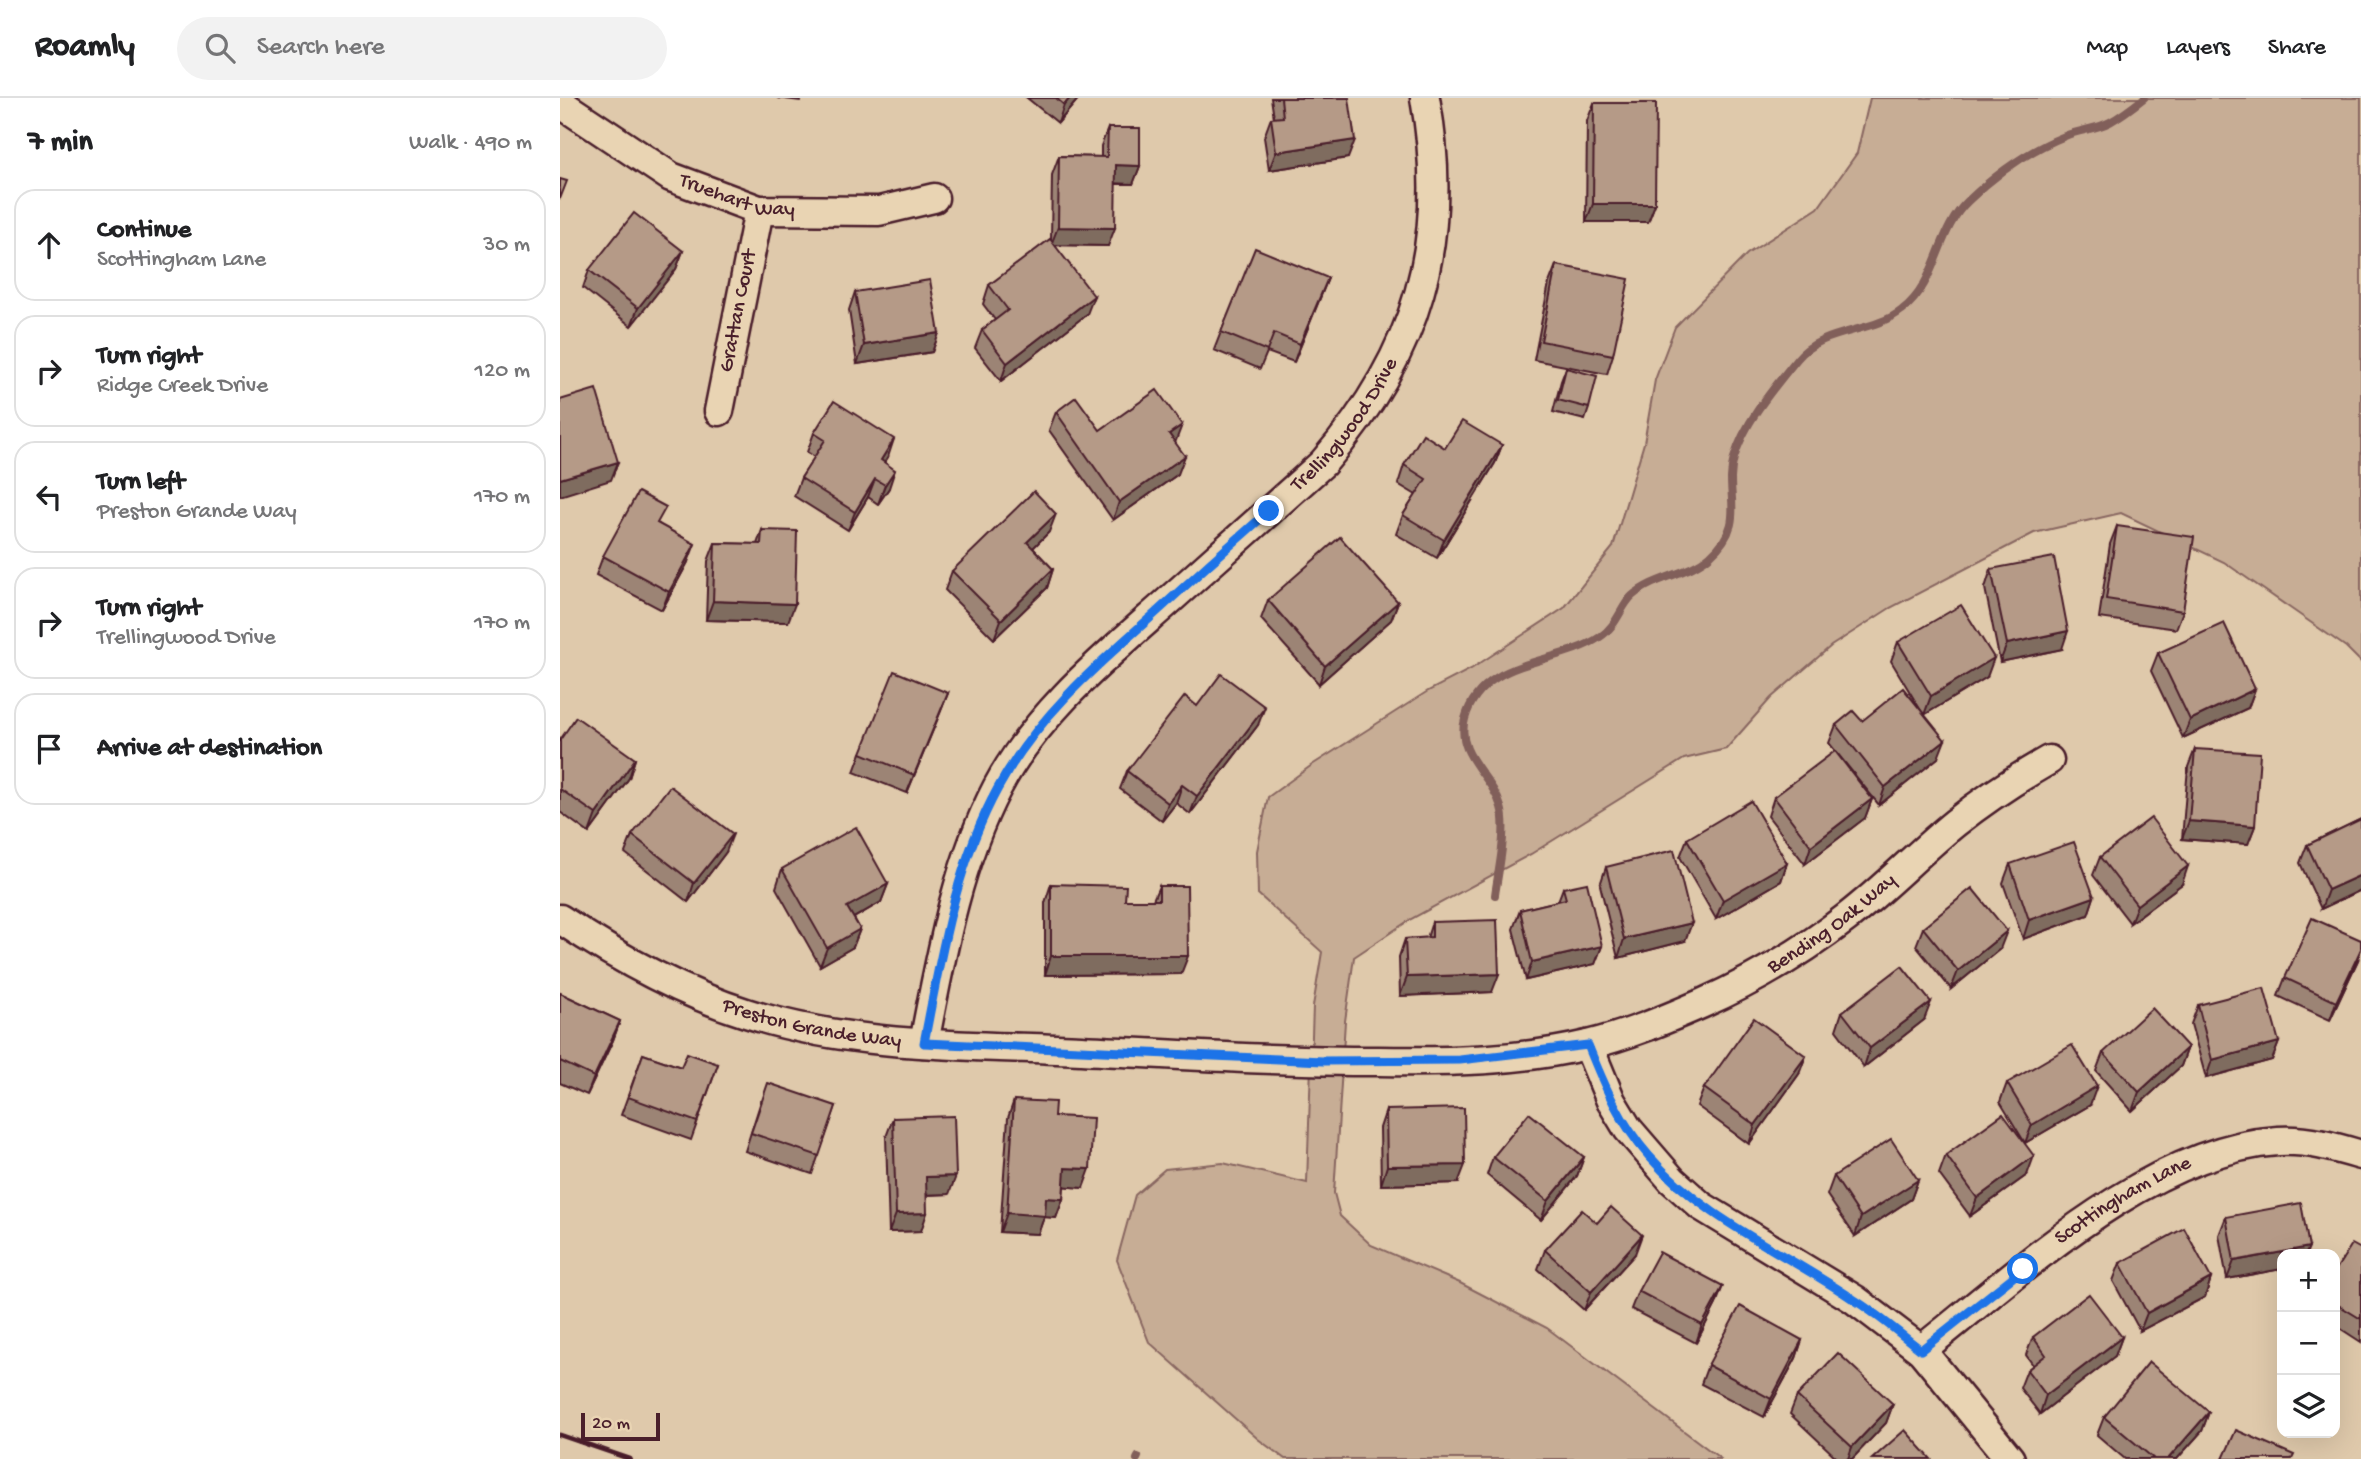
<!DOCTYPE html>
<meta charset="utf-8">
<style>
body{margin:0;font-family:"Gochi Hand",sans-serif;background:#f2f2f2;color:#202124}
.controls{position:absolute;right:21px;bottom:21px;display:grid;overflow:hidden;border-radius:14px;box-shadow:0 7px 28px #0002}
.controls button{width:63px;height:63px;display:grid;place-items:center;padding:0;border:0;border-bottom:2px solid #e0e0e0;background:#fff;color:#202124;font:35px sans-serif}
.scale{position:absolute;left:21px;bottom:18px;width:79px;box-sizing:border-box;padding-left:7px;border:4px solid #4a1f2b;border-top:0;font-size:19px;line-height:24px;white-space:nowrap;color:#4a1f2b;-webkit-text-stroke:5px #e9d4b3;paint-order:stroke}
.stop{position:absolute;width:21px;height:21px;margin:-16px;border:5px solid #1a73e8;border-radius:50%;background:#fff}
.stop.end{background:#1a73e8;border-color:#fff;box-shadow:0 2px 7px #0008}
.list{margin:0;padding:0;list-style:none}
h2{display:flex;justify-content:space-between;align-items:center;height:91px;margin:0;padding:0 28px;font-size:30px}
h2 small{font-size:23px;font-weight:400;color:#757577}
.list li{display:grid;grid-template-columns:46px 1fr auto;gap:21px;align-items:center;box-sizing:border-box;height:112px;margin:0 14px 14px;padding:0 14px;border:2px solid #e0e0e0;border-radius:21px}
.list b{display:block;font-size:26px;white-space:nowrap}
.list p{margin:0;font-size:23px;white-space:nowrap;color:#757577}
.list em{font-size:23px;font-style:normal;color:#757577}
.icon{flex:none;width:38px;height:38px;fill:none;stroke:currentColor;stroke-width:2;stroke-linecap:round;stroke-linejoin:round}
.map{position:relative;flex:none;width:1801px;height:1361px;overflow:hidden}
header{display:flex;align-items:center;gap:42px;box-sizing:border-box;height:98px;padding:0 35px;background:#fff;border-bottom:2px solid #e0e0e0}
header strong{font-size:33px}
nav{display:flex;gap:38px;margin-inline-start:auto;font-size:24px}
.search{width:490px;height:63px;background:#f2f2f2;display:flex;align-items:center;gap:18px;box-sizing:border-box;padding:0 24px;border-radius:38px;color:#757577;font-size:26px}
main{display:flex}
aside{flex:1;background:#fff}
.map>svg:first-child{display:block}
.green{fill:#c7ad95;stroke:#886660;stroke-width:2}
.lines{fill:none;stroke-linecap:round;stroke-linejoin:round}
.stream{stroke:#815e5a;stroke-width:8}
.minor-casing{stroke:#4a1f2b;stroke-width:33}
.minor{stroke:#e9d4b3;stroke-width:28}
.rail{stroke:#4a1f2b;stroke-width:5}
.wall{fill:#9c8474;stroke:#4a1f2b;stroke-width:2}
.shaded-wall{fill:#7f6c5e;stroke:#4a1f2b;stroke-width:2}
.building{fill:#b59a87;stroke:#4a1f2b;stroke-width:2}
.route{stroke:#1a73e8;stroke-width:9}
.labels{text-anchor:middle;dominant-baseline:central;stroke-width:6;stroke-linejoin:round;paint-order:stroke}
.street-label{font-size:21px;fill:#4a1f2b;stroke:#e9d4b3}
</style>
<header>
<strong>Roamly</strong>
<div class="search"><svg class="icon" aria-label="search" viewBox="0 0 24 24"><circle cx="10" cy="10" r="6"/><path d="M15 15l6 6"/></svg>Search here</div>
<nav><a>Map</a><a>Layers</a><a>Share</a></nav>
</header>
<main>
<aside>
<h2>7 min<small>Walk · 490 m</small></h2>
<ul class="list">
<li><svg class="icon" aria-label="ahead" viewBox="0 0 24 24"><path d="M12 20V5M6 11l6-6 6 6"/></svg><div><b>Continue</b><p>Scottingham Lane</p></div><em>30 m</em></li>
<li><svg class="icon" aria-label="right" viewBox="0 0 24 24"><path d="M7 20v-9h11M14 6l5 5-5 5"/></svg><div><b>Turn right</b><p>Ridge Creek Drive</p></div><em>120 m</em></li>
<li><svg class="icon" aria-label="left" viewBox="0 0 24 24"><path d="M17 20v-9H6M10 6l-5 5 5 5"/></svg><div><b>Turn left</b><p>Preston Grande Way</p></div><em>170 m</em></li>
<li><svg class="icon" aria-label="right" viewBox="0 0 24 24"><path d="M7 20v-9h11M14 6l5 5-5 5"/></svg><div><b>Turn right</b><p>Trellingwood Drive</p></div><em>170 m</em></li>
<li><svg class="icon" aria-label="arrive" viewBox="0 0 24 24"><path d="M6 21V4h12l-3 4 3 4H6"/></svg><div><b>Arrive at destination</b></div></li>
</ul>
</aside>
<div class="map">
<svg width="1801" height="1361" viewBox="0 0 1801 1361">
<rect width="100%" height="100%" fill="#dfc9ab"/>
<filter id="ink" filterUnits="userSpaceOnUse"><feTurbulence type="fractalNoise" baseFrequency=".0143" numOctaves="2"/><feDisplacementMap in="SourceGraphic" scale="14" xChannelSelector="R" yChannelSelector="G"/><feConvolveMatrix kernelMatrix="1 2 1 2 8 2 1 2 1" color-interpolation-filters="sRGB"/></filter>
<g filter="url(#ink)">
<!-- green -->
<polygon class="green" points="1310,0 1801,0 1801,564 1786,549 1664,464 1561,415 1474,435 1330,510 1271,548 1211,600 1166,651 1124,661 971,756 851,821 794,859 785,923 774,1095 780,1118 811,1147 900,1185 987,1230 1161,1361 725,1361 698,1341 589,1244 557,1162 575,1097 605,1071 663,1065 747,1085 753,908 762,854 698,796 697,753 708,699 752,667 868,593 911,571 1004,510 1053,449 1084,345 1095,282 1115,229 1187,156 1258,110 1297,55"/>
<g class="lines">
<!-- stream -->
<g class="stream">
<path d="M 935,797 C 938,774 948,731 941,709 C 932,677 895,657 905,621 C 922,559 997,568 1040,539 C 1057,528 1061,508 1072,498 C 1095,478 1128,477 1150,458 C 1189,423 1163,398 1174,360 C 1185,323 1213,291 1237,261 C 1262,230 1312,236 1342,212 C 1378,185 1376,133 1408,103 C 1436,76 1470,52 1505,38 C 1519,32 1537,31 1550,24 C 1561,18 1574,8 1584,0"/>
<polyline points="577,1361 578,1359"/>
</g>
<defs>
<g id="minor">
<path id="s1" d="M 0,5 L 111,79 L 199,112 L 319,113 L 374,100"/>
<path id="s2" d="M 159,313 L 199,112"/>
<path id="s3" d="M 0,821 C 58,860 119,894 186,915 C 294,950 410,947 521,952 C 620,957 720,963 819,963 C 888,964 960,963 1027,947 C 1066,938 1104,922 1141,906 C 1193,883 1241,855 1286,820 C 1324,791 1358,755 1395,725 C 1425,701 1456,681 1489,662"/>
<path id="s4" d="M 364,945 C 381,858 396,769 437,690 C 476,616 543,561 604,507 C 657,459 710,412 763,365 C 858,255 891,143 865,0"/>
<polyline points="1028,947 1051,1003 1068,1031 1112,1082 1141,1108 1294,1201 1361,1252 1450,1361"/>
<path id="s5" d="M 1361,1252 C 1459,1175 1589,1051 1718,1043 C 1746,1041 1774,1049 1801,1057"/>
</g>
</defs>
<!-- minor casing -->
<use href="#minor" class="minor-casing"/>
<!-- minor -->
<use href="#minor" class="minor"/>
<!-- rail -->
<polyline class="rail" points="0,1337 70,1361"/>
</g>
<!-- wall -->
<g class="wall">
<polygon points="467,0 519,0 498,25"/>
<polygon points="711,0 789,0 788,60 709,72 704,39 711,20 714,20"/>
<polygon points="1034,5 1095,106 1088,124 1026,124 1027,23"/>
<polygon points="548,30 580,68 573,86 555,86 548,148 495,147 527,216 441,283 415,250 422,232 435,222 423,206 429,187 491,142 492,77 499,58 541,59 541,48"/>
<polygon points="123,153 116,171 71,228 23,190 29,172"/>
<polygon points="996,167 1053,257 1047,276 974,262 989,185"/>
<polygon points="768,180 734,264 707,254 700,271 654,252 661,234"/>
<polygon points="295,194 379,235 372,254 297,266 289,212"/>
<polygon points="1006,270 1029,310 1025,322 993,314 1001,283"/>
<polygon points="496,314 540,332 615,345 618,376 553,422 489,332"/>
<polygon points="254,335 328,359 324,365 329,390 318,406 308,399 288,432 234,398 241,380 255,359 247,354"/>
<polygon points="942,347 935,365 877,460 836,436 843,417 856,397 838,386 844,367 885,350"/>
<polygon points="99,426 128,464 102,512 36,477 43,458"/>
<polygon points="1557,428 1623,513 1616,531 1539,520 1550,446"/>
<polygon points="202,432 228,524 146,522 148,463 155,445 197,446"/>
<polygon points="489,434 473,450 493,471 487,490 434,541 385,492 392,473"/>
<polygon points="1431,471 1502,551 1440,564 1425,490"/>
<polygon points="708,502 838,504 831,522 759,586 701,521"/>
<polygon points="1338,544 1427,579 1364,617 1378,660 1319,707 1269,645 1276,627 1363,616 1331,563"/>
<polygon points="1598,555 1695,591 1688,610 1623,640 1591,573"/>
<polygon points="388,595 347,695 294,674 301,655"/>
<polygon points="637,608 698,627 630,716 616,705 602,723 560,691 567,673"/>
<polygon points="0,642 75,661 69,680 29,735 0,714"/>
<polygon points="1635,651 1695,728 1688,746 1622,741 1628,669"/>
<polygon points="1214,699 1312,701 1305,720 1245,766 1208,718"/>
<polygon points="1801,721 1801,792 1761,811 1740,765 1747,747"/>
<polygon points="72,737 166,754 128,804 65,755"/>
<polygon points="1127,741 1227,765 1221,783 1156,821 1120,759"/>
<polygon points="1540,759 1622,786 1570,825 1533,777"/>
<polygon points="1450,766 1534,799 1528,817 1463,841 1443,785"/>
<polygon points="1046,769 1125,843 1058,860 1040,787"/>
<polygon points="222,771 328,786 321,804 294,820 300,831 293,849 260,868 216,790"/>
<polygon points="491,786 565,802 593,802 599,788 621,876 485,877 485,805"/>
<polygon points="1003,790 1042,848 1035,866 966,882 953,831 960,812 998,803"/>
<polygon points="872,824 932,894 840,898 839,859 845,841 867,840"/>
<polygon points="1363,830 1440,851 1391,891 1356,848"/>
<polygon points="1798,862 1770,922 1718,898 1725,880"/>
<polygon points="0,895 60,923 53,942 27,997 0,985"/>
<polygon points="1638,907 1719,944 1712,962 1646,980 1631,926"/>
<polygon points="1282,914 1364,922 1304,969 1276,932"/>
<polygon points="1628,949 1621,968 1572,1013 1536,973 1543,955"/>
<polygon points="83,956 121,969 158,966 131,1042 61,1017"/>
<polygon points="1239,976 1189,1046 1137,1008 1144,990"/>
<polygon points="1447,985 1530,1007 1465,1045 1440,1004"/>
<polygon points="454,1002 494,1018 523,1090 504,1088 503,1101 496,1120 484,1119 478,1136 440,1134 448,1020"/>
<polygon points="201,1003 276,1008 252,1076 185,1053"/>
<polygon points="826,1012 898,1085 821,1087 820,1030"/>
<polygon points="333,1020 389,1096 367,1097 361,1133 329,1134 326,1039"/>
<polygon points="1386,1057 1467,1077 1410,1118 1379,1076"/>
<polygon points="933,1059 1024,1059 1017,1078 981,1122 927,1077"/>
<polygon points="1274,1078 1358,1082 1351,1101 1295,1138 1267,1097"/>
<polygon points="1666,1119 1722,1156 1722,1171 1667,1181 1659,1137"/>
<polygon points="1037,1125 1075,1156 1024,1212 978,1171 985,1152"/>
<polygon points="1801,1151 1801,1244 1775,1227 1775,1173"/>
<polygon points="1560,1165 1651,1180 1645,1199 1580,1233 1553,1183"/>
<polygon points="1078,1193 1156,1206 1136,1245 1071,1211"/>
<polygon points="1473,1239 1562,1239 1555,1258 1480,1316 1460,1290 1467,1272 1473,1267 1466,1257"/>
<polygon points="1242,1242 1236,1260 1204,1319 1141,1286 1148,1267"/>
<polygon points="1237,1298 1333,1306 1326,1325 1292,1361 1278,1361 1230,1316"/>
<polygon points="1649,1314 1642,1333 1617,1361 1565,1361 1537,1337 1544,1319"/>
</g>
<!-- shaded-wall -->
<g class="shaded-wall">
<polygon points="217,0 241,0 240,3"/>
<polygon points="510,0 519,0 498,25 504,7"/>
<polygon points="795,42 788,60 709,72 716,54"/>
<polygon points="556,67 580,68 573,86 549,85"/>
<polygon points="1033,106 1095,106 1088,124 1026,124"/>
<polygon points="498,129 555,130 548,148 491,147"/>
<polygon points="123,153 116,171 71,228 78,210"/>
<polygon points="768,180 761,198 734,264 740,246"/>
<polygon points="534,198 527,216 441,283 447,265"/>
<polygon points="379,235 372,254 297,266 304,247"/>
<polygon points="622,327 615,345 609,336"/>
<polygon points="334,341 328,359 314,381 321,362"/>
<polygon points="942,347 935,365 877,460 884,442"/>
<polygon points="625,358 618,376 553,422 559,404"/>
<polygon points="58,364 51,382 0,398 0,381"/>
<polygon points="335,372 329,390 318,406 325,387"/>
<polygon points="315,381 308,399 288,432 295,414"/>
<polygon points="496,416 489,434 460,463 467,444"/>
<polygon points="135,446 128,464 102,512 109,494"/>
<polygon points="493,471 487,490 434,541 441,522"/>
<polygon points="153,503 235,506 228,524 146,522"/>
<polygon points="838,504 831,522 759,586 765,568"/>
<polygon points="1508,533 1502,551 1440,564 1447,546"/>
<polygon points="1434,560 1427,579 1364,617 1371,598"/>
<polygon points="1695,591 1688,610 1623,640 1630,622"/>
<polygon points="388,595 381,613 347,695 354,677"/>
<polygon points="705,609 698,627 630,716 637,698"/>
<polygon points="1385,642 1378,660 1319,707 1325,689"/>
<polygon points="75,661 69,680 29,735 36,716"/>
<polygon points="622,687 616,705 602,723 608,705"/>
<polygon points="1312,701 1305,720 1245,766 1251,748"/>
<polygon points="1629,723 1695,728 1688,746 1622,741"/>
<polygon points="173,736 166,754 128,804 134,785"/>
<polygon points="1227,765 1221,783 1156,821 1163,802"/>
<polygon points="1628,768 1622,786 1570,825 1577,807"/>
<polygon points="1801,777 1801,792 1761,811 1768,792"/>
<polygon points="328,786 321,804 281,827 287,809"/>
<polygon points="1534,799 1528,817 1463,841 1469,822"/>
<polygon points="1132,825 1125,843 1058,860 1064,841"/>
<polygon points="300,831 293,849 260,868 267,850"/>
<polygon points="1447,833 1440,851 1391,891 1398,873"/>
<polygon points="1042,848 1035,866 966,882 972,864"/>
<polygon points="1801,851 1798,862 1770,922 1776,904"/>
<polygon points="491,858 628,858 621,876 485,877"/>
<polygon points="939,876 932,894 840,898 847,879"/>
<polygon points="1371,904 1364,922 1304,969 1310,950"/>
<polygon points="60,923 53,942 27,997 34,979"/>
<polygon points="1719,944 1712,962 1646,980 1652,962"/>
<polygon points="1628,949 1621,968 1572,1013 1579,994"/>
<polygon points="1246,958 1239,976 1189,1046 1195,1027"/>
<polygon points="1537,988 1530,1007 1465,1045 1472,1027"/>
<polygon points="1474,1058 1467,1077 1410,1118 1417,1100"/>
<polygon points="1024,1059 1017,1078 981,1122 988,1103"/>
<polygon points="905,1067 898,1085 821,1087 827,1068"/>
<polygon points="505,1070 530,1071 523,1090 499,1088"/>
<polygon points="396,1078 389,1096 360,1097 366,1079"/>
<polygon points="1358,1082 1351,1101 1295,1138 1301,1119"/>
<polygon points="486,1100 503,1101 496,1120 484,1119 478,1136 440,1134 447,1115"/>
<polygon points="367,1115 361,1133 329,1134 336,1116"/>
<polygon points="1082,1137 1075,1156 1024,1212 1031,1194"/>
<polygon points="1749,1149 1746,1156 1722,1156 1722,1171 1667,1181 1674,1163"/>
<polygon points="1651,1180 1645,1199 1580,1233 1587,1215"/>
<polygon points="1163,1188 1156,1206 1136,1245 1142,1227"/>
<polygon points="1562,1239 1555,1258 1480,1316 1486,1297"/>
<polygon points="1242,1242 1236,1260 1204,1319 1211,1301"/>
<polygon points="1333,1306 1326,1325 1292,1361 1288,1361 1292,1349"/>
<polygon points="1649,1314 1642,1333 1617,1361 1608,1361"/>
</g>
<!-- building -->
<g class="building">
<polygon points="496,0 510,0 504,7"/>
<polygon points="721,0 789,0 795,42 716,54 711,20 723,19"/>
<polygon points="1034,5 1096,5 1095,106 1033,106"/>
<polygon points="548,30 580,30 580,68 556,67 555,130 498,129 499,58 547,59"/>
<polygon points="0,81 7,83 0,101"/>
<polygon points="74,115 123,153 78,210 29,172"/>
<polygon points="490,141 534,198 447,265 422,232 448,212 429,187"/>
<polygon points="695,150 768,180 740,246 714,235 707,253 661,234"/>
<polygon points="996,167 1069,181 1053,257 981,243"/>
<polygon points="370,182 379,235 304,247 295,194"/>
<polygon points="1006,270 1037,278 1029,310 998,302"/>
<polygon points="36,291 58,364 0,381 0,302"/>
<polygon points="597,292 622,327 609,336 625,358 559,404 496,314 516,299 540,332"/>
<polygon points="274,303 334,341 321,362 335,372 325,387 315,381 295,414 241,380 265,342 254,335"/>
<polygon points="902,323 942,347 884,442 843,417 866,381 844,367 863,336 885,350"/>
<polygon points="474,393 496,416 467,444 493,471 441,522 392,473"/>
<polygon points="78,394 106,409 97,425 135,446 109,494 43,458"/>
<polygon points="1557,428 1634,439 1623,513 1546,501"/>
<polygon points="202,432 237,433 235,506 153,503 155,445 201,446"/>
<polygon points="780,439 838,504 765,568 708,502"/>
<polygon points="1494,459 1508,533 1447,546 1431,471"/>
<polygon points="1401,507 1434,560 1371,598 1338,544"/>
<polygon points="1664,525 1695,591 1630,622 1598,555"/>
<polygon points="334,573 388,595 354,677 301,655"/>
<polygon points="661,576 705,609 637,698 622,687 608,705 567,673 625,598 637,608"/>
<polygon points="1343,590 1385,642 1325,689 1276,627 1293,613 1302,623"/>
<polygon points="16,619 75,661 36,716 0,691 0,642"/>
<polygon points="1635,651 1700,655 1695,728 1629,723"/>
<polygon points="1275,653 1312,701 1251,748 1214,699"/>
<polygon points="110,688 173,736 134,785 72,737"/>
<polygon points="1191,703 1227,765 1163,802 1127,741"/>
<polygon points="1591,720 1628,768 1577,807 1540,759"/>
<polygon points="1801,721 1801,777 1768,792 1747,747"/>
<polygon points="296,729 328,786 287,809 300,831 267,850 222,771"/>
<polygon points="1514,744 1534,799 1469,822 1450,766"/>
<polygon points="1114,752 1132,825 1064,841 1046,769"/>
<polygon points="1027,785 1042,848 972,864 960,812 1006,801 1003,790"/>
<polygon points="491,786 566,788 565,802 599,802 599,788 627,788 628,858 491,858"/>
<polygon points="1412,790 1447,833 1398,873 1363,830"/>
<polygon points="1752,820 1801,842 1801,851 1776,904 1725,880"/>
<polygon points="937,822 939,876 847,879 845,841 872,839 872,824"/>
<polygon points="1342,868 1371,904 1310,950 1282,914"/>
<polygon points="1704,890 1719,944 1652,962 1638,907"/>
<polygon points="0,895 60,923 34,979 0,963"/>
<polygon points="1592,910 1628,949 1579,994 1543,955"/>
<polygon points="1194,920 1246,958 1195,1027 1144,990"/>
<polygon points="1512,947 1537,988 1472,1027 1447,985"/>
<polygon points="127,955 158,966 137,1024 68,999 83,956 121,969"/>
<polygon points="208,985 276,1008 259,1058 191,1035"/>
<polygon points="454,1002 495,1004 494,1018 533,1020 530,1071 505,1070 503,1101 486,1100 485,1118 447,1115"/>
<polygon points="904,1010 905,1067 827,1068 826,1012"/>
<polygon points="969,1015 1024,1059 988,1103 933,1059"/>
<polygon points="1443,1016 1474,1058 1417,1100 1386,1057"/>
<polygon points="394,1018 396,1078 366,1079 367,1115 336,1116 333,1020"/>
<polygon points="1331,1041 1358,1082 1301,1119 1274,1078"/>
<polygon points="1741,1105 1749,1149 1674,1163 1666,1119"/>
<polygon points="1051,1109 1082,1137 1031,1194 985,1152 1022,1112 1037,1125"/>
<polygon points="1624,1130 1651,1180 1587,1215 1560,1165"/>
<polygon points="1792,1146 1801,1151 1801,1221 1775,1205 1775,1173"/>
<polygon points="1099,1154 1163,1188 1142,1227 1078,1193"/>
<polygon points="1529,1196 1562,1239 1486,1297 1467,1272 1486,1257 1473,1239"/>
<polygon points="1180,1208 1242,1242 1211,1301 1148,1267"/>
<polygon points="1278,1255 1333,1306 1292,1349 1237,1298"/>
<polygon points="1589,1264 1649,1314 1608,1361 1594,1361 1544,1319"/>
<polygon points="1345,1332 1371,1361 1312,1361"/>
<polygon points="1676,1332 1734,1357 1732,1361 1663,1361"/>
</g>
</g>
<g class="lines" filter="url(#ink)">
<!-- route -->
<path class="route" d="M 709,413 C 669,448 629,484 590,520 C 533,570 475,622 438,690 C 395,768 381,858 364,945 L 763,963 L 900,962 L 1028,947 C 1044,987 1060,1025 1089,1058 C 1145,1122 1224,1154 1293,1201 C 1317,1216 1339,1235 1361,1252 L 1463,1171"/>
</g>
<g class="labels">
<!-- street labels -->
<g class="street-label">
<text stroke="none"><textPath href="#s1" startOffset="203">Truehart Way</textPath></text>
<text stroke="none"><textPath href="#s2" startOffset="102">Grattan Court</textPath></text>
<text stroke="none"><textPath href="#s4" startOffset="772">Trellingwood Drive</textPath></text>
<text stroke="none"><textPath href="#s3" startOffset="1330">Bending Oak Way</textPath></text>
<text stroke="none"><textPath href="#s3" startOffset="276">Preston Grande Way</textPath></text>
<text stroke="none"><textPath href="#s5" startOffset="252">Scottingham Lane</textPath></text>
</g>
</g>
</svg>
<div class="controls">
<button>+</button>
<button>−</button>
<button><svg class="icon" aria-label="layers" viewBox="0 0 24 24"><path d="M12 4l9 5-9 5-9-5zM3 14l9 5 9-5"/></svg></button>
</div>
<div class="scale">20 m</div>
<div class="stop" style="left:1463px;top:1171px"></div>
<div class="stop end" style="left:709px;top:413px"></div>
</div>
</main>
